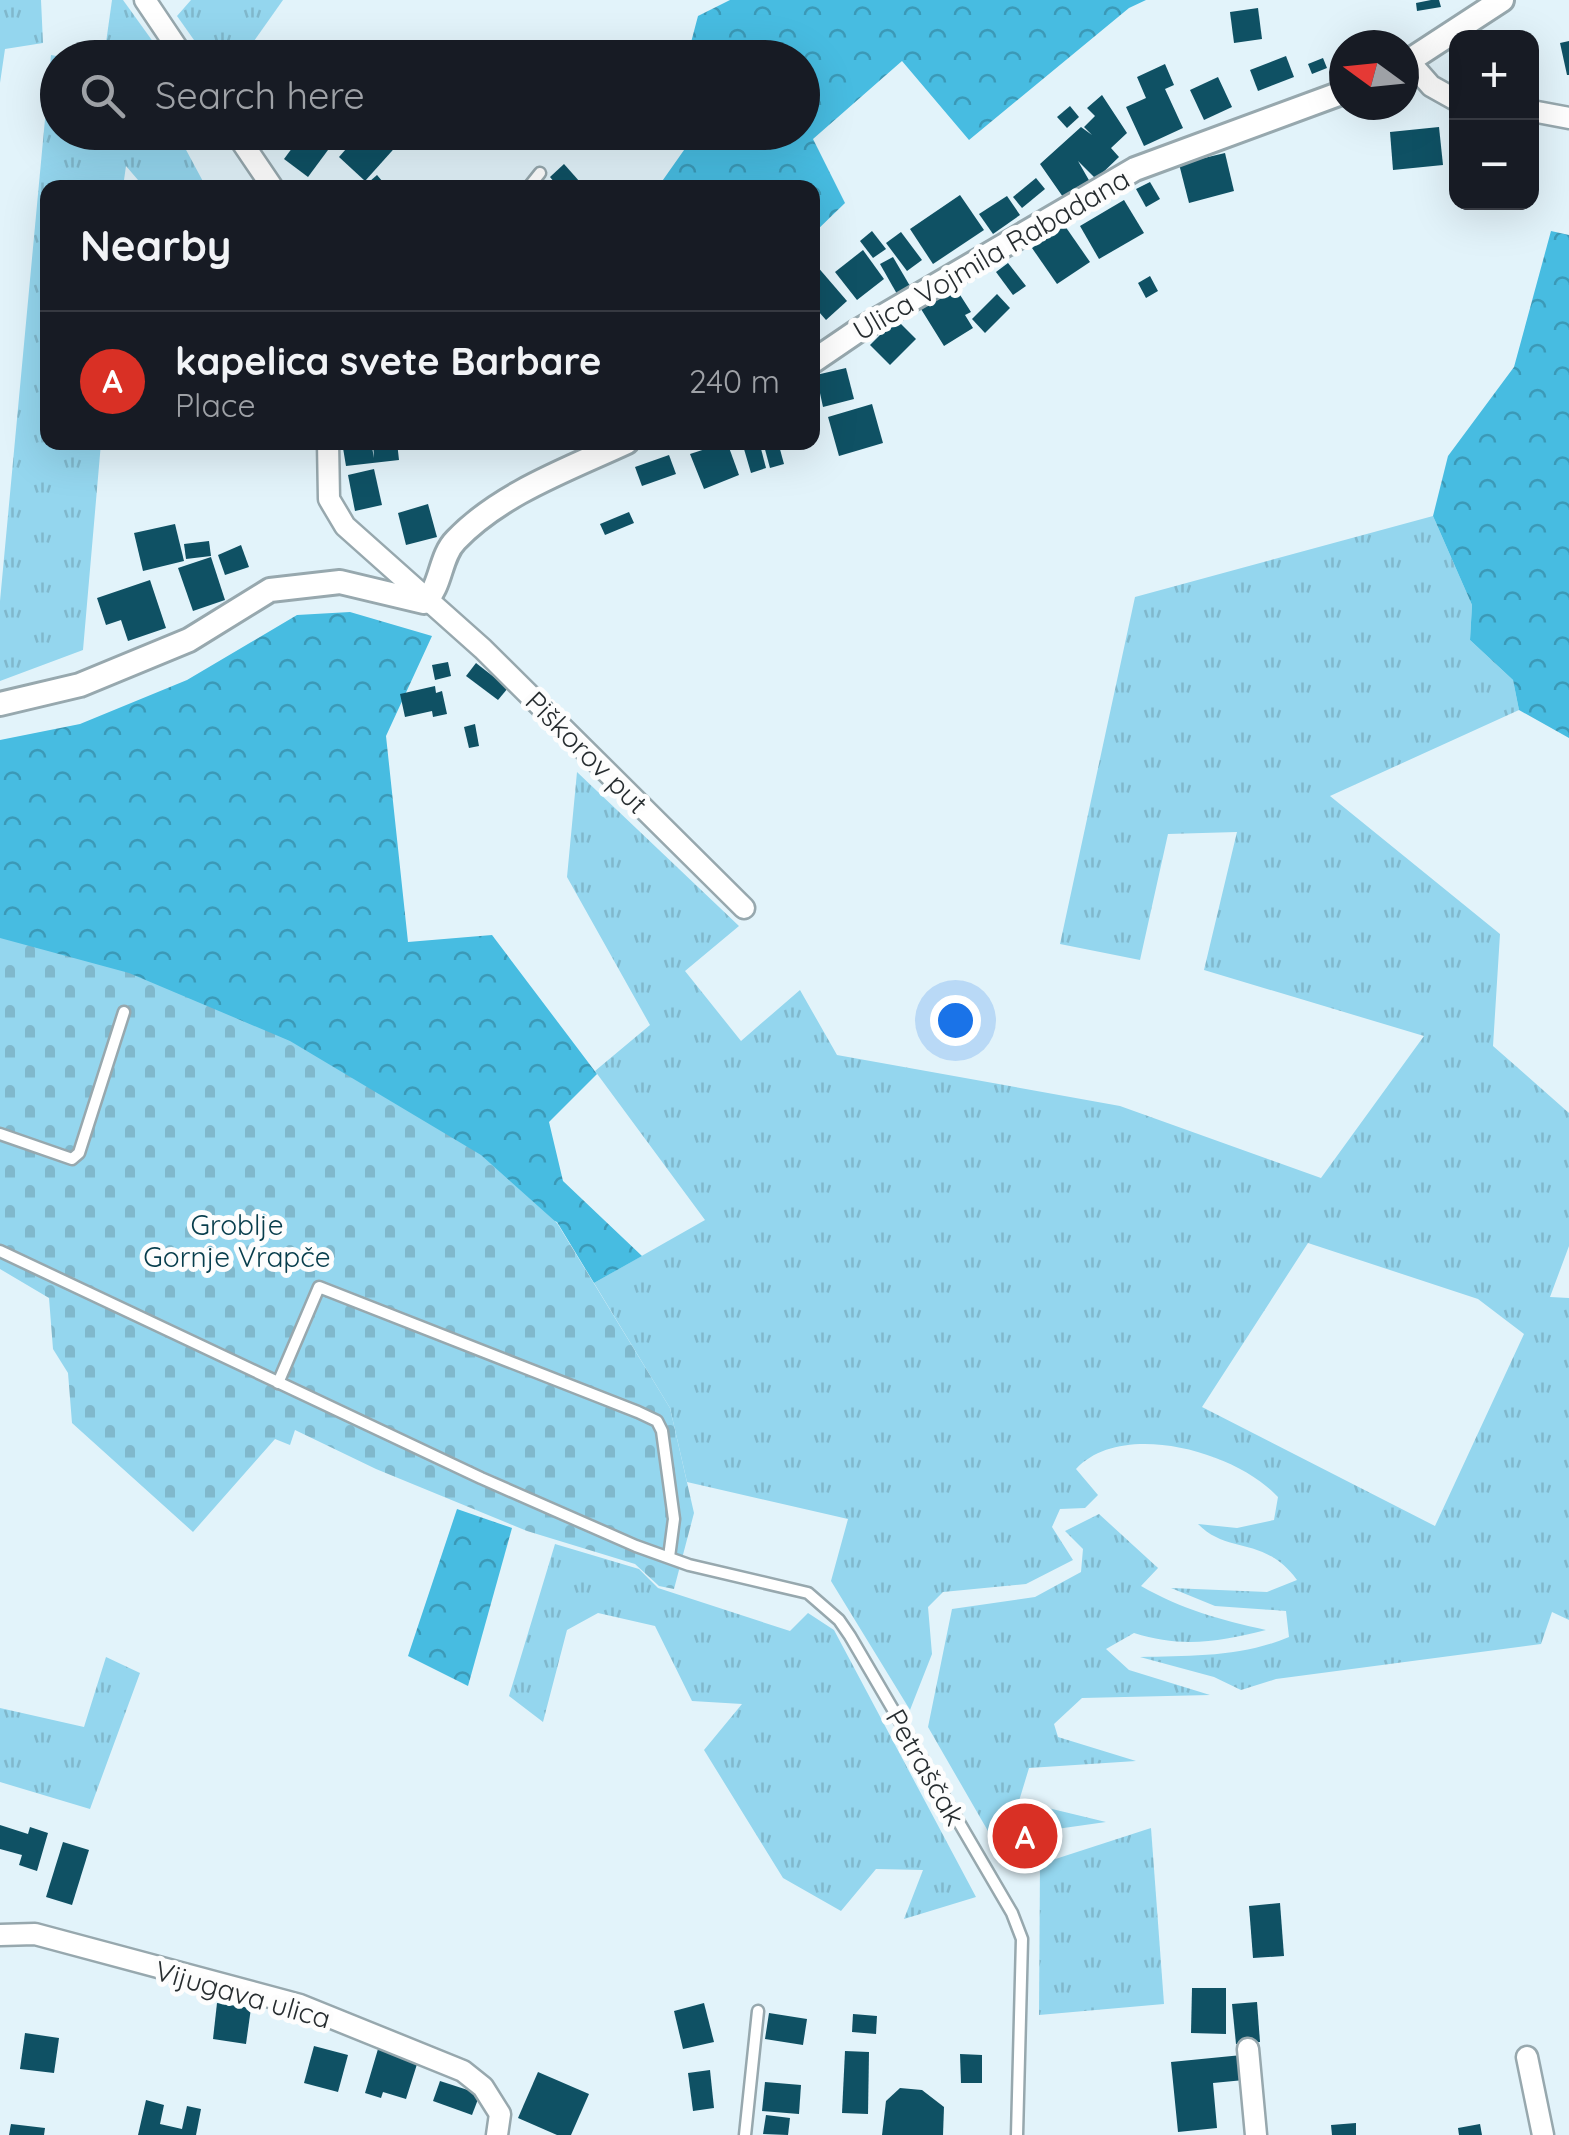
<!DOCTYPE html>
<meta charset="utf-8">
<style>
body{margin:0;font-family:Quicksand,sans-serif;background:#242831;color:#f1f3f6}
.controls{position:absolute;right:30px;top:30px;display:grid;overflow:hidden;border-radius:20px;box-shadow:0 10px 40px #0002}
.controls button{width:90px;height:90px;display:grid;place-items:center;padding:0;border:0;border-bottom:2px solid #363941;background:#171b24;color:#f1f3f6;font:50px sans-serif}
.compass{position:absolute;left:1329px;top:30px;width:90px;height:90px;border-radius:50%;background:#171b24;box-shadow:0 10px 40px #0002;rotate:285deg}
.you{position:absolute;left:955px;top:1020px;width:35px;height:35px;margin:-25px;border:8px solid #fff;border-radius:50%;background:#1a73e8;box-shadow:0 0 0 15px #1a73e833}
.badge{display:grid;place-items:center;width:65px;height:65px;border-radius:50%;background:#d93025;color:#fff;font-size:32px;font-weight:700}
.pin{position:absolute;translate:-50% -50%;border:5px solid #fff;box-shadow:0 2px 10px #0006}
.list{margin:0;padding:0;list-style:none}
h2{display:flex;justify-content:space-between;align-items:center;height:130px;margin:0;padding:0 40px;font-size:42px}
h2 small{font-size:32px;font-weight:400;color:#9ea1a6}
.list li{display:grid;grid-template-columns:65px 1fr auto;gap:30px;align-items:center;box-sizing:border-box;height:140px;padding:0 40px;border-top:2px solid #363941}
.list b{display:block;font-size:38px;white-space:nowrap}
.list p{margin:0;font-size:32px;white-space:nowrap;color:#9ea1a6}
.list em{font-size:32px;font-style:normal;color:#9ea1a6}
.icon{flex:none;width:55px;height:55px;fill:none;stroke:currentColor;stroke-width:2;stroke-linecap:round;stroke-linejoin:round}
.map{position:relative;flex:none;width:1569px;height:2135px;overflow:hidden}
.search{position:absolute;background:#171b24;box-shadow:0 10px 40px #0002;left:40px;top:40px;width:780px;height:110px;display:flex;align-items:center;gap:25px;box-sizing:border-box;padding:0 35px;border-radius:55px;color:#9ea1a6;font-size:38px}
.panel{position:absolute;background:#171b24;box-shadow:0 10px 40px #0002;left:40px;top:180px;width:780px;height:270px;border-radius:20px}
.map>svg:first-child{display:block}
.grass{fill:url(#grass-tufts);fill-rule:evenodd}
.forest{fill:url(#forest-crowns)}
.cemetery{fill:url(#cemetery-stones)}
.building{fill:#0f5164}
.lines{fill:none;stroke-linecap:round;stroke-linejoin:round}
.service-casing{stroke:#97a8ae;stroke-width:15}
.minor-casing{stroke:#97a8ae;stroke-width:25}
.tertiary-casing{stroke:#97a8ae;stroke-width:28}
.service{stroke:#fff;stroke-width:10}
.minor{stroke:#fff;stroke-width:20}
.tertiary{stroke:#fff;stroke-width:22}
.labels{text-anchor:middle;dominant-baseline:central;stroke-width:10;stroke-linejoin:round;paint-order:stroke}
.street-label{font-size:28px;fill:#272d30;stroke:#fdfdfd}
.park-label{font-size:28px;fill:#073d4c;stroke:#fdfdfd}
</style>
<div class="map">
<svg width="1569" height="2135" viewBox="0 0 1569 2135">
<defs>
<pattern id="grass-tufts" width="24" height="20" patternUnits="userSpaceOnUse" patternTransform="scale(2.5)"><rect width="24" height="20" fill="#94d6ee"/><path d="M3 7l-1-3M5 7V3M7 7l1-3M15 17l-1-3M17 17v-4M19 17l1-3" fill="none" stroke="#80b8cc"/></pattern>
<pattern id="forest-crowns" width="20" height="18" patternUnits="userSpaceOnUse" patternTransform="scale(2.5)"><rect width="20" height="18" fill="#47bce1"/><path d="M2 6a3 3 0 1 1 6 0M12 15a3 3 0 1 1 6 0" fill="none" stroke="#3b99b7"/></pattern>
<pattern id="cemetery-stones" width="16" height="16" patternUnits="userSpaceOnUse" patternTransform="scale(2.5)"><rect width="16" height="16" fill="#94d6ee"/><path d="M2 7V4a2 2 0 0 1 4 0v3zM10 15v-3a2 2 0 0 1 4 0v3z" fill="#80b8cc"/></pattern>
</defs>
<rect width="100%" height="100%" fill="#e2f3fa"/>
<!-- grass -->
<g class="grass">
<polygon points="0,0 41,0 43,43 5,49 0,83"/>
<polygon points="112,0 123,0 164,57 104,57"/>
<polygon points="191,0 283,0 242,58 206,57 177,16"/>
<polygon points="51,55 62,57 58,58 58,132 177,133 206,187 144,187 126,166 123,187 48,188 48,442 101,443 83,650 0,681 0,601"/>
<path d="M 1433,516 L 1472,605 L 1470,640 L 1513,680 L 1519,710 L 1330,796 L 1500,934 L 1493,1046 L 1569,1113 L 1569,1246 L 1550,1297 L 1569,1298 L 1569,1620 L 1552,1612 L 1541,1644 L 1276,1679 L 1241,1690 L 1214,1677 L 1140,1657 C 1190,1656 1242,1657 1289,1637 L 1286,1611 L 1215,1606 L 1171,1588 L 1267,1592 L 1297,1580 C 1264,1535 1228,1555 1198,1524 L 1237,1528 L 1274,1520 L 1278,1497 C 1237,1452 1122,1419 1076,1469 L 1098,1495 L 1085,1508 L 1060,1509 L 1052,1527 L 1073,1560 L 1026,1584 L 943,1592 L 928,1607 L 932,1654 L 910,1710 L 831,1581 L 848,1519 L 687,1482 L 670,1408 L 594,1283 L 705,1220 L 595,1071 L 650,1025 L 567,877 L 577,772 L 739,926 L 685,971 L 741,1041 L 800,990 L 837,1055 L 1120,1106 L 1321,1178 L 1424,1036 L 1204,970 L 1237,832 L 1168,834 L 1140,960 L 1060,944 L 1135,597 ZM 1308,1243 L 1478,1299 L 1524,1334 L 1435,1526 L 1202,1407 Z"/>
<path d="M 1099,1514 L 1158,1568 L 1141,1586 C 1181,1609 1221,1620 1266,1630 C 1219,1642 1181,1648 1134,1633 L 1106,1649 L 1129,1670 L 1210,1695 L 1082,1698 L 1054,1724 L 1058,1737 L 1136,1761 L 1029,1768 L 1019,1801 L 1106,1822 L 992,1838 L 928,1727 L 952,1609 L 1035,1597 L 1081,1572 L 1083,1549 L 1065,1531 Z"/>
<polygon points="555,1544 639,1569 658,1588 790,1631 808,1613 834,1630 976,1897 904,1919 923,1870 876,1869 841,1911 783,1878 704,1750 742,1704 692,1701 655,1626 598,1613 567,1630 543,1722 509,1696"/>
<polygon points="106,1657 140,1673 90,1809 0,1782 0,1708 84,1727"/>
<polygon points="1151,1828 1164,2004 1039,2015 1040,1864"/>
</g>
<!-- forest -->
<g class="forest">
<polygon points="730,0 1146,0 1129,8 969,140 902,61 813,139 845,203 813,234 812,188 658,187 696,133 802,132 802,58 704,57 689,50 698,16"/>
<polygon points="1551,231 1569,235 1569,738 1519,710 1513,680 1470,640 1472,605 1433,516 1448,456 1514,367"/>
<polygon points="350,612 432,636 386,736 408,942 492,935 597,1074 549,1122 563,1181 642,1256 594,1283 557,1222 0,999 0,740 80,724 187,680 297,615"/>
<polygon points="457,1509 512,1528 468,1686 408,1656"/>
</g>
<!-- cemetery -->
<polygon class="cemetery" points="0,938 129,973 290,1041 481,1155 557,1223 670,1408 694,1513 674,1589 659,1586 635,1564 527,1531 376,1469 295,1430 290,1445 275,1439 193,1532 72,1423 68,1373 53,1349 49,1298 0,1269"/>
<!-- building -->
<g class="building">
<polygon points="1431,0 1439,0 1441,7 1417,11 1416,3"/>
<polygon points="1258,8 1262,39 1234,43 1230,12"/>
<polygon points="1569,41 1569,75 1567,75 1560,43"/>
<polygon points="1286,56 1294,77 1258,91 1250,70"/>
<polygon points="1323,58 1327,68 1312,74 1308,64"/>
<polygon points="1165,64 1174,85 1165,89 1183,128 1144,146 1126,107 1146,98 1137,77"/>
<polygon points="1218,77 1232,107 1204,120 1190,90"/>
<polygon points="1102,95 1127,133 1111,148 1119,157 1096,179 1078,161 1090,182 1063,197 1040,164 1081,127 1092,135 1084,127 1095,116 1087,108"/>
<polygon points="1070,106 1079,117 1067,128 1057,117"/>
<polygon points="1439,127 1443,165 1393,170 1390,132"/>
<polygon points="304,132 328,150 308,177 284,159"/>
<polygon points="325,132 352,132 335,150 321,137"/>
<polygon points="361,132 409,132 365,181 339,157"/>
<polygon points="1225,153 1234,191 1189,203 1179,164"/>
<polygon points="564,164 580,182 574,188 559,188 550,177"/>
<polygon points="377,175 388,188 362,188"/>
<polygon points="1036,178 1045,189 1022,208 1013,197"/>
<polygon points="1150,182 1160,199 1146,207 1136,189"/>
<polygon points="960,195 984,230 933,264 910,229"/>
<polygon points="1007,196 1020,215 993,234 979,214"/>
<polygon points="1124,200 1144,233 1099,259 1080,226"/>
<polygon points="1065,226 1090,262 1057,284 1032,248"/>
<polygon points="872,231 886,249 873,258 860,241"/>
<polygon points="901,232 922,260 907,271 886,243"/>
<polygon points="863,250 884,279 857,300 835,272"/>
<polygon points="893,257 910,286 897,294 880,264"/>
<polygon points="1008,263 1026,286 1013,295 996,272"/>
<polygon points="816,265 847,301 826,320 812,304"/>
<polygon points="1150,276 1158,291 1146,298 1138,283"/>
<polygon points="955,287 971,312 965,315 973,328 944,346 921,309"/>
<polygon points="997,294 1010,308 985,333 972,319"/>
<polygon points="896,319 916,339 890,365 870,345"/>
<polygon points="846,368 854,399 823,407 816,375"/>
<polygon points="872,404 883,443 839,456 828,417"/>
<polygon points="342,442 371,442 374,458 373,442 397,442 399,460 346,466"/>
<polygon points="727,442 739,475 704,489 690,454"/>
<polygon points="763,442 778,442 784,464 770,468"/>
<polygon points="760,445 766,468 751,473 744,449"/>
<polygon points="669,455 676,474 642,486 635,467"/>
<polygon points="374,469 382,505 355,511 348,475"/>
<polygon points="428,504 437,537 406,545 398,513"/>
<polygon points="629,512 634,523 605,535 600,524"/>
<polygon points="175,524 184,561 143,571 134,533"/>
<polygon points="209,541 211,556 186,559 184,544"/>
<polygon points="241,545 249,567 225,575 218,555"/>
<polygon points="211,557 225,600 193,611 178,568"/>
<polygon points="150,580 166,628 128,641 121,620 106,625 97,598"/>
<polygon points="448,662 451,676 435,680 432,665"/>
<polygon points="476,663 508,688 498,700 466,676"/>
<polygon points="435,686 436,693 442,691 447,714 433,717 432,711 405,717 400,694"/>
<polygon points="475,724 479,746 469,748 464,727"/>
<polygon points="0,1825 28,1834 30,1827 48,1833 37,1871 19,1865 22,1855 0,1849"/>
<polygon points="63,1842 89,1850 72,1905 46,1897"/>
<polygon points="1280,1903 1284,1956 1253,1958 1249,1906"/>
<polygon points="1192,1988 1226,1988 1226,2034 1191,2033"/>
<polygon points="1257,2002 1260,2042 1236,2044 1232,2004"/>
<polygon points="217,2003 251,2008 246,2044 213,2039"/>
<polygon points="704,2003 714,2042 683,2049 674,2011"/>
<polygon points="769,2013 807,2019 803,2045 765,2039"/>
<polygon points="853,2014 877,2016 876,2034 852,2032"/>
<polygon points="25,2033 59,2038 54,2073 20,2069"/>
<polygon points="314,2046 348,2055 338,2092 304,2083"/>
<polygon points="378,2049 418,2061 406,2099 383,2092 381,2098 365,2093"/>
<polygon points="845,2051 869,2052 868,2114 842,2113"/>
<polygon points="960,2054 982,2055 982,2083 961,2083"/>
<polygon points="1242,2055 1244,2080 1213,2083 1217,2128 1178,2132 1171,2062"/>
<polygon points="710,2070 714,2108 693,2111 688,2073"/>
<polygon points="538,2072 589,2094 571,2135 557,2135 518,2118"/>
<polygon points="440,2081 480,2094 472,2115 433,2101"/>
<polygon points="765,2082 801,2085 799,2114 762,2111"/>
<polygon points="900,2088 922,2090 944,2107 943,2135 882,2135 886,2101"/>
<polygon points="146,2100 164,2105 160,2124 182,2129 187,2106 201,2109 196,2135 138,2135"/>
<polygon points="766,2115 790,2118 788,2135 763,2134"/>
<polygon points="1356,2123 1356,2135 1332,2135 1331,2125"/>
<polygon points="11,2124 45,2128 44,2135 9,2135"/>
<polygon points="1480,2124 1482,2135 1459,2135 1458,2128"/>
</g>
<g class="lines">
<defs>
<g id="service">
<polyline points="528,188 540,173"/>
<polyline points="0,1134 72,1159 79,1153 124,1012"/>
<polyline points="0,1251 481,1478 636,1546 689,1565 808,1593 839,1620 850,1636 1012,1913 1022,1939 1017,2135"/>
<polyline points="278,1383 319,1287 638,1412 657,1421 662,1431 674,1519 669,1557"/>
<polyline points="745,2135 758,2011"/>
</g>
<g id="minor">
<polyline points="145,0 184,58"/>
<polyline points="1409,61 1431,86 1456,100"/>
<polyline points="1532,111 1569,118"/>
<polyline points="235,132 273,188"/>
<polyline points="328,442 329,499 345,526 483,649 744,908"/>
<polyline points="0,1935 35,1934 300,2005 463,2071 483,2087 500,2114 497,2135"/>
<polyline points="1248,2049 1256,2135"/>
<polyline points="1527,2057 1543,2135"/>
</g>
<g id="tertiary">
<polyline points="1404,64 1502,0"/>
<polyline points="812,362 856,332 1135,169 1344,92"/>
<path d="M 0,704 L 80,685 L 189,640 L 270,590 L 340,582 L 424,602 C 442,587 439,557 456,540 C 501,493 569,469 627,442"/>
</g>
</defs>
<!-- service casing -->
<use href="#service" class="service-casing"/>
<!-- minor casing -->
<use href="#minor" class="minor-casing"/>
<!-- tertiary casing -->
<use href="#tertiary" class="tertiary-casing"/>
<!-- service -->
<use href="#service" class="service"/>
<!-- minor -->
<use href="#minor" class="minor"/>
<!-- tertiary -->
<use href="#tertiary" class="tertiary"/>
</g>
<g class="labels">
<!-- street labels -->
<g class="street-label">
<text transform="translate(991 254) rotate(-30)">Ulica Vojmila Rabadana</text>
<text transform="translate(587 752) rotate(45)">Piškorov put</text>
<text transform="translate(926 1767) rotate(60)">Petraščak</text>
<text transform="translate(243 1994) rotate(16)">Vijugava ulica</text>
</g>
<!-- park labels -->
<g class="park-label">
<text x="237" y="1224">Groblje<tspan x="237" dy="32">Gornje Vrapče</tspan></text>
</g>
</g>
</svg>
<div class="controls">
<button>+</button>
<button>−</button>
</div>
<svg class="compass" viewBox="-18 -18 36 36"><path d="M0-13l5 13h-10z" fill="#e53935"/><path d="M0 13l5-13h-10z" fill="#9ea1a6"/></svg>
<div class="you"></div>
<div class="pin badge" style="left:1025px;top:1836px">A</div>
<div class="search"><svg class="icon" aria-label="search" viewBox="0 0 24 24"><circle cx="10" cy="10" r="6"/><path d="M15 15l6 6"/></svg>Search here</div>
<section class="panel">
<h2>Nearby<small></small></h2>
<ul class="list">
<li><span class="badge">A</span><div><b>kapelica svete Barbare</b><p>Place</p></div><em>240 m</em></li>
</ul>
</section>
</div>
